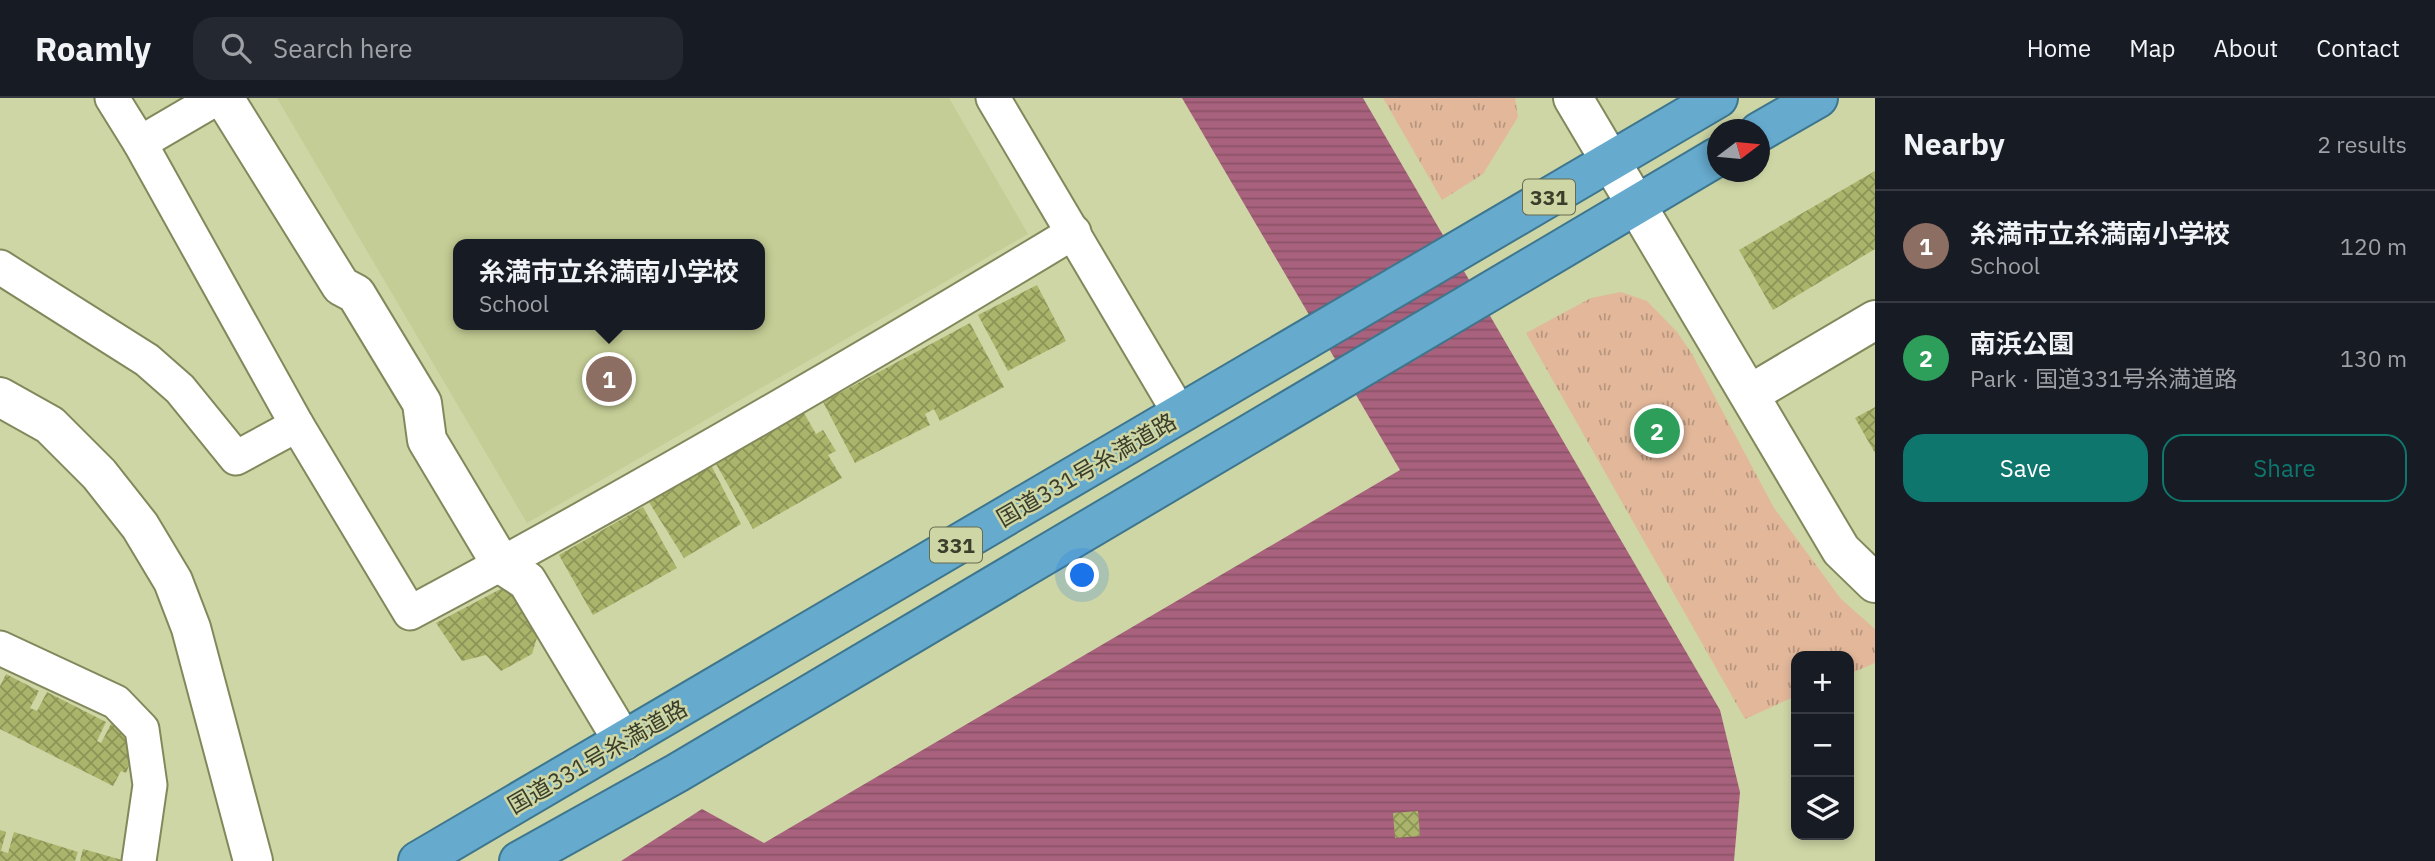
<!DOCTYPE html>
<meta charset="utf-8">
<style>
body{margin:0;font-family:"IBM Plex Sans","Noto Sans JP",sans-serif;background:#242831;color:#f1f3f6}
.controls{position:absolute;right:21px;bottom:21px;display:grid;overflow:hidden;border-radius:14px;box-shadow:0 4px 10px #0003}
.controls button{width:63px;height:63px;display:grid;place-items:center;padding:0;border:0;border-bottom:2px solid #363941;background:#171b24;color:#f1f3f6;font:35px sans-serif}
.compass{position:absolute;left:1707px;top:21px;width:63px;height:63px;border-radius:50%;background:#171b24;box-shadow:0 4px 10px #0003;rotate:74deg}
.you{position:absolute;left:1083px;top:478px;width:24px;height:24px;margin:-18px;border:5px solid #fff;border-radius:50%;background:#1a73e8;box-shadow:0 0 0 10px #1a73e833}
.badge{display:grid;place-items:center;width:46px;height:46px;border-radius:50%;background:#0f766e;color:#fff;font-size:23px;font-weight:700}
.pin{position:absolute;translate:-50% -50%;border:4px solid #fff;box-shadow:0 2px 7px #0006}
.popup{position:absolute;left:453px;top:141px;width:312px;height:91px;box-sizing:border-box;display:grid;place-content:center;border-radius:14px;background:#171b24;filter:drop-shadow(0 2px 5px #0005);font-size:23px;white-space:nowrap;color:#9ea1a6}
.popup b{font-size:26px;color:#f1f3f6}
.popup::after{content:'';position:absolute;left:50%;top:100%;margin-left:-14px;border:14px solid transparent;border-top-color:#171b24}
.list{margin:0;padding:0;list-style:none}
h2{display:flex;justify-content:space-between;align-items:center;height:91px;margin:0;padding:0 28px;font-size:30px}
h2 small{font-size:23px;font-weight:400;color:#9ea1a6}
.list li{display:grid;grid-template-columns:46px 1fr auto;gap:21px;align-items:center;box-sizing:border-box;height:112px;padding:0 28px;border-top:2px solid #363941}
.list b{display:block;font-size:26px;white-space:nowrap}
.list p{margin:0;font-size:23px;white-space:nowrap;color:#9ea1a6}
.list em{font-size:23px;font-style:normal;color:#9ea1a6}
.actions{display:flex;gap:14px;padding:21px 28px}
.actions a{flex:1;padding:16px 0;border:2px solid #0f766e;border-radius:21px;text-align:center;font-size:24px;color:#0f766e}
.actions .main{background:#0f766e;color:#fff}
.icon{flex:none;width:38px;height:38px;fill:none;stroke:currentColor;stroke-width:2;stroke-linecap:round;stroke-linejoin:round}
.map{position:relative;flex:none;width:1875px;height:763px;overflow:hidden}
header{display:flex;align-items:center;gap:42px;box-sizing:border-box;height:98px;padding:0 35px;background:#171b24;border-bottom:2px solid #363941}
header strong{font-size:33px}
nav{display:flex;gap:38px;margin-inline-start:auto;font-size:24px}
.search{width:490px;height:63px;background:#242831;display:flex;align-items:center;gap:18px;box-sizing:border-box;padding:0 24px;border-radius:21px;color:#9ea1a6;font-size:26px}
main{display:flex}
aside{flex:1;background:#171b24}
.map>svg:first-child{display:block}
.built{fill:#c4cd95;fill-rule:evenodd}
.grass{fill:url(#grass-tufts)}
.water{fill:url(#water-rules)}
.building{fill:url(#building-cross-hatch)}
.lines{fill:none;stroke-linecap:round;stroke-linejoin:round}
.minor-casing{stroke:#82885b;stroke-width:37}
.tertiary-casing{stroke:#82885b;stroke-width:42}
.trunk-casing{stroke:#3e768d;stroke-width:42}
.minor{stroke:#fff;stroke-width:33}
.tertiary{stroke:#fff;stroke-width:38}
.trunk{stroke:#66aace;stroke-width:38}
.labels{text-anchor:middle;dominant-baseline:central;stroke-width:5;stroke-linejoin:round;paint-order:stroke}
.shield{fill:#ced6a5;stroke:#676c4f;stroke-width:2}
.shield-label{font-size:21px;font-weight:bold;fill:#3b3e2a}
.street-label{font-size:23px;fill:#3b3e2a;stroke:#ced6a5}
</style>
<header>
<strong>Roamly</strong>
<div class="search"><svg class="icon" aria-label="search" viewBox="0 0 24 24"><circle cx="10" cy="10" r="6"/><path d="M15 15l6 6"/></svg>Search here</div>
<nav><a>Home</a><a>Map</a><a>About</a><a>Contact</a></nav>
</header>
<main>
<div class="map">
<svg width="1875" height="763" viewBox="0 0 1875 763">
<defs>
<pattern id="grass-tufts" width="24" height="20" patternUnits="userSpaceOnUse" patternTransform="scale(1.75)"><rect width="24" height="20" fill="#e2b79a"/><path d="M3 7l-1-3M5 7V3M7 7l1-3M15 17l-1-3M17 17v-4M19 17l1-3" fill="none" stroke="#b8967e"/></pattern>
<pattern id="water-rules" width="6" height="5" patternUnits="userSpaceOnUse" patternTransform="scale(1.75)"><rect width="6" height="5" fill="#a9627e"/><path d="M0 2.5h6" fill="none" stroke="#8b5267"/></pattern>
<pattern id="building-cross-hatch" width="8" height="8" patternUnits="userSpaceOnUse" patternTransform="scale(1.75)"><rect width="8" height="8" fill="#aab46a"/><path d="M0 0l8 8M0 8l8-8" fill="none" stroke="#8c9457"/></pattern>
</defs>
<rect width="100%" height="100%" fill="#ced6a5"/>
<!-- built -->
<path class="built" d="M 277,0 L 949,0 L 1028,136 L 527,425 ZM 458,146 L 760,146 L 760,227 L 458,227 Z"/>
<!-- grass -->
<g class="grass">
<polygon points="1383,0 1515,0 1518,19 1483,76 1442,102"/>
<polygon points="1621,194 1647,203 1677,234 1692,256 1774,410 1841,501 1875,531 1875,565 1849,576 1849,558 1796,558 1796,598 1745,621 1526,235 1591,200"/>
</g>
<!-- water -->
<polygon class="water" points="1182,0 1363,0 1720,612 1740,694 1734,763 621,763 702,711 764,745 1400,372"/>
<!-- building -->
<g class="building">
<polygon points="1875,73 1875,151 1773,212 1739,152"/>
<polygon points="1037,187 1066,243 1008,273 978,217"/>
<polygon points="970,225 1004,289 940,323 934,311 925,316 930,327 855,365 823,304"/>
<polygon points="1875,309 1875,355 1855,320"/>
<polygon points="804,315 816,336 823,332 836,353 828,357 842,380 753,431 716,366"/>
<polygon points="711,367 741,426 684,460 647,401"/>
<polygon points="643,409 677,470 593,517 559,457"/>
<polygon points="512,485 538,536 532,556 501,573 486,557 462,563 436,525"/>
<polygon points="6,576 39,593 30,610 37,613 47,594 106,624 97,643 101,645 112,624 140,640 126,675 121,673 113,688 0,631 0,588"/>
<polygon points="1418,713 1420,738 1395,740 1393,715"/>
<polygon points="0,732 6,734 1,753 8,755 14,734 78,754 75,763 0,763"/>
<polygon points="83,751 122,762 122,763 80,763"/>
</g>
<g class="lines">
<defs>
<g id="minor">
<path d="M 112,0 L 140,45 L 297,327 L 410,515 C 635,395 856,266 1074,134"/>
<polyline points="993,0 1180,316"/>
<polyline points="140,45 217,0"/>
<polyline points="0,169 147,262 180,291 236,360 297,327"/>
<polyline points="0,550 116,604 142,631 150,687 139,763"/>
</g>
<g id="tertiary">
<polyline points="224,0 341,188 356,196 422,305 427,342 501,466 527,483 623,643"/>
<polyline points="1573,0 1841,452 1875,485"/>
<polyline points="1750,296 1875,222"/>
<polyline points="0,299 50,327 99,376 140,428 173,483 191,530 253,763"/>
</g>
<g id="trunk">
<polyline points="1759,34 1818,0"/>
<polyline points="418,763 1718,0"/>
<polyline points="519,763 677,675 1717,59"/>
</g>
</defs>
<!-- minor casing -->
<use href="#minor" class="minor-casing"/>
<!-- tertiary casing -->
<use href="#tertiary" class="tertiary-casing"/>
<!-- trunk casing -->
<use href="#trunk" class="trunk-casing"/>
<!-- minor -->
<use href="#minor" class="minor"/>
<!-- tertiary -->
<use href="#tertiary" class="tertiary"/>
<!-- trunk -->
<use href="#trunk" class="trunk"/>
</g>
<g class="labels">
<!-- shield labels -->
<g class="shield">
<rect x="1523" y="81.5" width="52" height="35" rx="5"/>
<rect x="930" y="429.5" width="52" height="35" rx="5"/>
</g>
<g class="shield-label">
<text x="1549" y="99">331</text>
<text x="956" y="447">331</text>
</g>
<!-- street labels -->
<g class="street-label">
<text transform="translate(1086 371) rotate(-30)">国道331号糸満道路</text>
<text transform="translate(597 658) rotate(-30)">国道331号糸満道路</text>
</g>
</g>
</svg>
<div class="controls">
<button>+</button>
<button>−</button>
<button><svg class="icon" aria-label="layers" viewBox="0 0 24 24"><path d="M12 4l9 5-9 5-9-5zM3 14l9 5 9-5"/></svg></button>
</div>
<svg class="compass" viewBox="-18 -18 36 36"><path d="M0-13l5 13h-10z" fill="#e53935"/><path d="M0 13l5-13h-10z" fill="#9ea1a6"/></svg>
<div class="you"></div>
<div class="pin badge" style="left:609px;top:281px;background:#8d6e63">1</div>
<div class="popup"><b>糸満市立糸満南小学校</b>School</div>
<div class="pin badge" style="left:1657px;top:333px;background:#2e9e5b">2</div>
</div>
<aside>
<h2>Nearby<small>2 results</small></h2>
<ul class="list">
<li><span class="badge" style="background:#8d6e63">1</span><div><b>糸満市立糸満南小学校</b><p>School</p></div><em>120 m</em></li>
<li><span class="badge" style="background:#2e9e5b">2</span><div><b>南浜公園</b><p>Park · 国道331号糸満道路</p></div><em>130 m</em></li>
</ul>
<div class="actions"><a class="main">Save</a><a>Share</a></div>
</aside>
</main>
